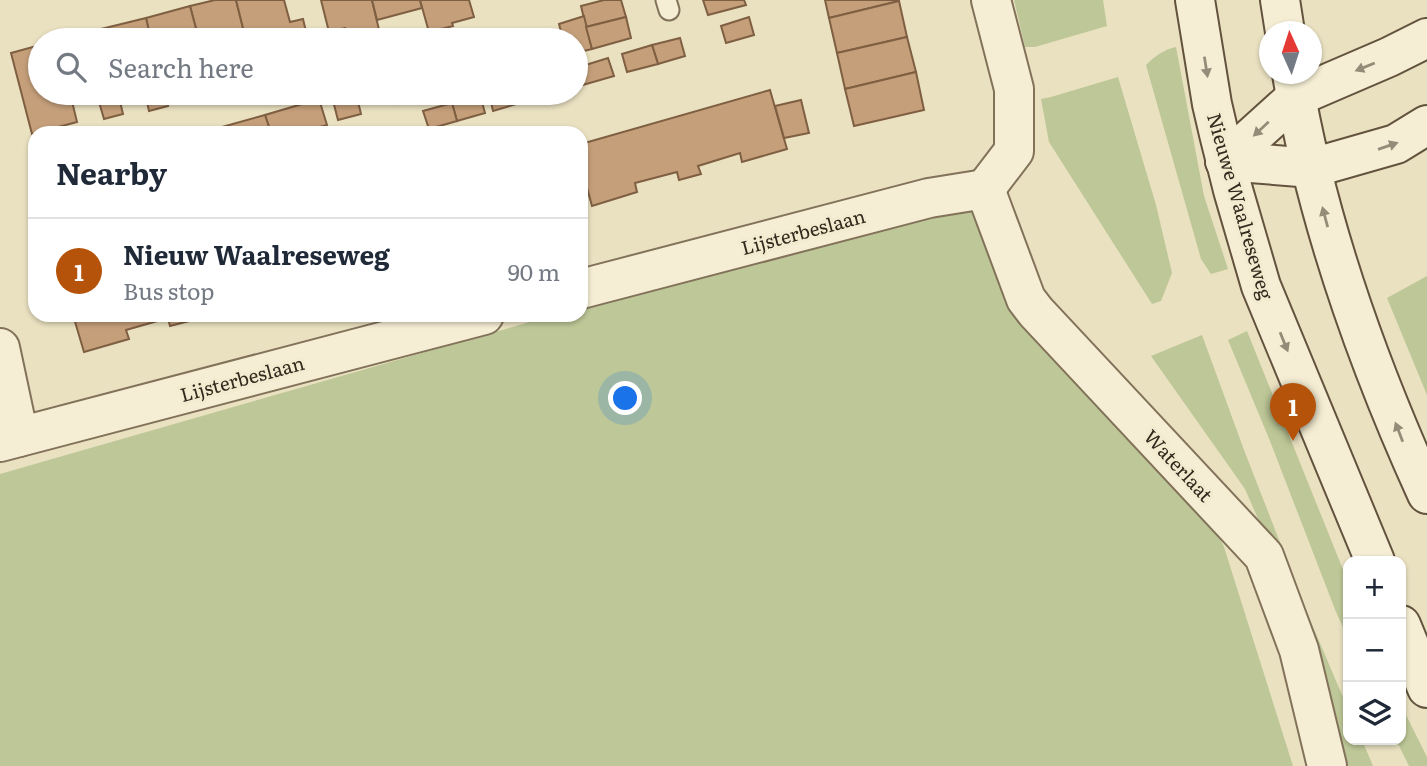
<!DOCTYPE html>
<meta charset="utf-8">
<style>
body{margin:0;font-family:Literata,serif;background:#f6f6f7;color:#1f2937}
.controls{position:absolute;right:21px;bottom:21px;display:grid;overflow:hidden;border-radius:14px;box-shadow:0 2px 5px #0004}
.controls button{width:63px;height:63px;display:grid;place-items:center;padding:0;border:0;border-bottom:2px solid #e0e1e3;background:#fff;color:#1f2937;font:35px sans-serif}
.compass{position:absolute;left:1259px;top:21px;width:63px;height:63px;border-radius:50%;background:#fff;box-shadow:0 2px 5px #0004;rotate:357deg}
.you{position:absolute;left:626px;top:399px;width:24px;height:24px;margin:-18px;border:5px solid #fff;border-radius:50%;background:#1a73e8;box-shadow:0 0 0 10px #1a73e833}
.badge{display:grid;place-items:center;width:46px;height:46px;border-radius:50%;background:#b45309;color:#fff;font-size:23px;font-weight:700}
.pin{position:absolute;translate:-50% -58px;filter:drop-shadow(0 2px 4px #0008)}
.pin::after{content:'';position:absolute;top:37px;width:24px;height:21px;background:inherit;clip-path:polygon(0 0,100% 0,50% 100%)}
.list{margin:0;padding:0;list-style:none}
h2{display:flex;justify-content:space-between;align-items:center;height:91px;margin:0;padding:0 28px;font-size:30px}
h2 small{font-size:23px;font-weight:400;color:#747a83}
.list li{display:grid;grid-template-columns:46px 1fr auto;gap:21px;align-items:center;box-sizing:border-box;height:105px;padding:0 28px;border-top:2px solid #e0e1e3}
.list b{display:block;font-size:26px;white-space:nowrap}
.list p{margin:0;font-size:23px;white-space:nowrap;color:#747a83}
.list em{font-size:23px;font-style:normal;color:#747a83}
.icon{flex:none;width:38px;height:38px;fill:none;stroke:currentColor;stroke-width:2;stroke-linecap:round;stroke-linejoin:round}
.map{position:relative;flex:none;width:1427px;height:766px;overflow:hidden}
.search{position:absolute;background:#fff;box-shadow:0 2px 5px #0004;left:28px;top:28px;width:560px;height:77px;display:flex;align-items:center;gap:18px;box-sizing:border-box;padding:0 24px;border-radius:38px;color:#747a83;font-size:26px}
.panel{position:absolute;background:#fff;box-shadow:0 2px 5px #0004;left:28px;top:126px;width:560px;height:196px;border-radius:21px}
.map>svg:first-child{display:block}
.green{fill:#bdc797}
.building{fill:#c59f7a;stroke:#7f5f42;stroke-width:2}
.lines{fill:none;stroke-linecap:round;stroke-linejoin:round}
.lane-casing{stroke:#82725a;stroke-width:23}
.street-casing{stroke:#82725a;stroke-width:42}
.secondary-casing{stroke:#63533e;stroke-width:42}
.lane{stroke:#f5eed4;stroke-width:19}
.street{stroke:#f5eed4;stroke-width:38}
.secondary{stroke:#f5eed4;stroke-width:38}
.oneway{fill:#948c78}
.labels{text-anchor:middle;dominant-baseline:central;stroke-width:6;stroke-linejoin:round;paint-order:stroke}
.street-label{font-size:19px;fill:#33291d;stroke:#f2ebd0}
</style>
<div class="map">
<svg width="1427" height="766" viewBox="0 0 1427 766">
<rect width="100%" height="100%" fill="#eae1c1"/>
<!-- green -->
<g class="green">
<polygon points="1014,0 1103,0 1107,26 1035,47 1025,47"/>
<path d="M 1176,47 L 1204,196 L 1228,269 L 1211,274 L 1201,259 L 1146,65 C 1155,56 1163,50 1176,47 Z"/>
<polygon points="1118,77 1156,205 1172,273 1161,301 1152,304 1049,142 1041,99 1051,97"/>
<polygon points="967,198 1204,505 1224,547 1293,766 0,766 0,474 554,315 581,315 581,307"/>
<polygon points="1427,276 1427,395 1387,298"/>
<polygon points="1247,331 1348,582 1348,638 1336,612 1270,441 1228,340"/>
<polygon points="1202,335 1244,450 1311,622 1348,709 1348,740 1362,740 1373,766 1340,766 1283,576 1245,489 1151,356"/>
<polygon points="1401,705 1427,757 1427,766 1409,766 1396,740 1401,740"/>
</g>
<!-- building -->
<g class="building">
<polygon points="215,0 236,0 246,40 199,40 190,6"/>
<polygon points="236,0 284,0 290,22 303,19 308,40 246,40"/>
<polygon points="321,0 372,0 380,34 356,40 348,40 345,28 329,32"/>
<polygon points="372,0 420,0 422,8 377,20"/>
<polygon points="420,0 469,0 474,17 452,23 453,26 429,32"/>
<polygon points="604,0 621,0 626,17 586,27 581,6"/>
<polygon points="703,0 744,0 746,5 708,15"/>
<polygon points="825,0 899,0 899,1 829,18"/>
<polygon points="899,1 907,37 837,53 829,18"/>
<polygon points="190,6 199,40 151,40 146,18"/>
<polygon points="584,16 592,49 576,53 576,40 563,40 559,24"/>
<polygon points="626,17 631,38 592,49 586,27"/>
<polygon points="749,17 754,35 726,43 721,26"/>
<polygon points="146,18 151,40 104,40 101,29"/>
<polygon points="101,29 104,40 58,40"/>
<polygon points="907,37 916,72 845,89 837,53"/>
<polygon points="680,38 685,56 658,64 652,45"/>
<polygon points="40,45 40,93 70,93 77,122 32,134 11,53"/>
<polygon points="652,45 658,64 627,72 622,54"/>
<polygon points="608,58 614,76 576,87 576,68"/>
<polygon points="916,72 924,110 854,126 845,89"/>
<polygon points="770,90 787,149 742,162 740,153 698,166 701,174 679,180 677,172 635,183 637,192 592,206 581,166 581,144"/>
<polygon points="70,93 118,93 123,114 104,119 97,95 72,101"/>
<polygon points="145,93 165,93 168,106 149,111"/>
<polygon points="331,93 356,93 361,114 338,120"/>
<polygon points="395,93 437,93 398,104"/>
<polygon points="489,93 546,93 547,95 493,111"/>
<polygon points="480,95 485,113 457,121 452,103"/>
<polygon points="319,99 327,125 299,133 271,133 265,115"/>
<polygon points="801,100 809,133 784,138 775,106"/>
<polygon points="452,103 457,121 429,129 423,111"/>
<polygon points="265,115 271,133 223,133 222,127"/>
<polygon points="73,315 191,315 193,320 170,326 168,318 126,330 129,339 84,352"/>
</g>
<g class="lines">
<defs>
<polyline id="lane" points="666,0 669,10"/>
<g id="street">
<polyline points="985,189 1026,299 1036,312 1264,556 1299,650 1327,766"/>
<polyline points="985,189 1014,151 1014,89 991,0"/>
<polyline points="581,289 929,198 985,189"/>
<polyline points="0,348 19,437"/>
<polyline points="0,442 484,315"/>
</g>
<g id="secondary">
<polyline points="1195,0 1212,104 1219,134 1233,190 1261,286 1375,561"/>
<polyline points="1280,0 1285,32"/>
<path d="M 1292,74 C 1316,219 1366,360 1427,494"/>
<polyline points="1225,161 1296,97 1389,57 1427,38"/>
<polyline points="1225,161 1312,168 1396,144 1427,125"/>
<polyline points="1401,625 1427,688"/>
</g>
</defs>
<!-- lane casing -->
<use href="#lane" class="lane-casing"/>
<!-- street casing -->
<use href="#street" class="street-casing"/>
<!-- secondary casing -->
<use href="#secondary" class="secondary-casing"/>
<!-- lane -->
<use href="#lane" class="lane"/>
<!-- street -->
<use href="#street" class="street"/>
<!-- secondary -->
<use href="#secondary" class="secondary"/>
</g>
<!-- one-way arrows -->
<defs><path id="oneway-solid" d="M-6-.8H1V-3.2L6.5 0L1 3.2V.8H-6Z" transform="scale(1.75)"/></defs>
<g class="oneway">
<use href="#oneway-solid" transform="translate(1206 67) rotate(81)"/>
<use href="#oneway-solid" transform="translate(1365 67) rotate(158)"/>
<use href="#oneway-solid" transform="translate(1261 129) rotate(137)"/>
<use href="#oneway-solid" transform="translate(1388 146) rotate(-19)"/>
<use href="#oneway-solid" transform="translate(1325 217) rotate(-105)"/>
<use href="#oneway-solid" transform="translate(1284 342) rotate(68)"/>
<use href="#oneway-solid" transform="translate(1399 432) rotate(-111)"/>
</g>
<g class="labels">
<!-- street labels -->
<g class="street-label">
<text transform="translate(1241 206) rotate(74)">Nieuwe Waalreseweg</text>
<text transform="translate(803 231) rotate(-15)">Lijsterbeslaan</text>
<text transform="translate(242 378) rotate(-15)">Lijsterbeslaan</text>
<text transform="translate(1179 465) rotate(47)">Waterlaat</text>
</g>
</g>
</svg>
<div class="controls">
<button>+</button>
<button>−</button>
<button><svg class="icon" aria-label="layers" viewBox="0 0 24 24"><path d="M12 4l9 5-9 5-9-5zM3 14l9 5 9-5"/></svg></button>
</div>
<svg class="compass" viewBox="-18 -18 36 36"><path d="M0-13l5 13h-10z" fill="#e53935"/><path d="M0 13l5-13h-10z" fill="#747a83"/></svg>
<div class="you"></div>
<div class="pin badge" style="left:1293px;top:441px">1</div>
<div class="search"><svg class="icon" aria-label="search" viewBox="0 0 24 24"><circle cx="10" cy="10" r="6"/><path d="M15 15l6 6"/></svg>Search here</div>
<section class="panel">
<h2>Nearby<small></small></h2>
<ul class="list">
<li><span class="badge">1</span><div><b>Nieuw Waalreseweg</b><p>Bus stop</p></div><em>90 m</em></li>
</ul>
</section>
</div>
